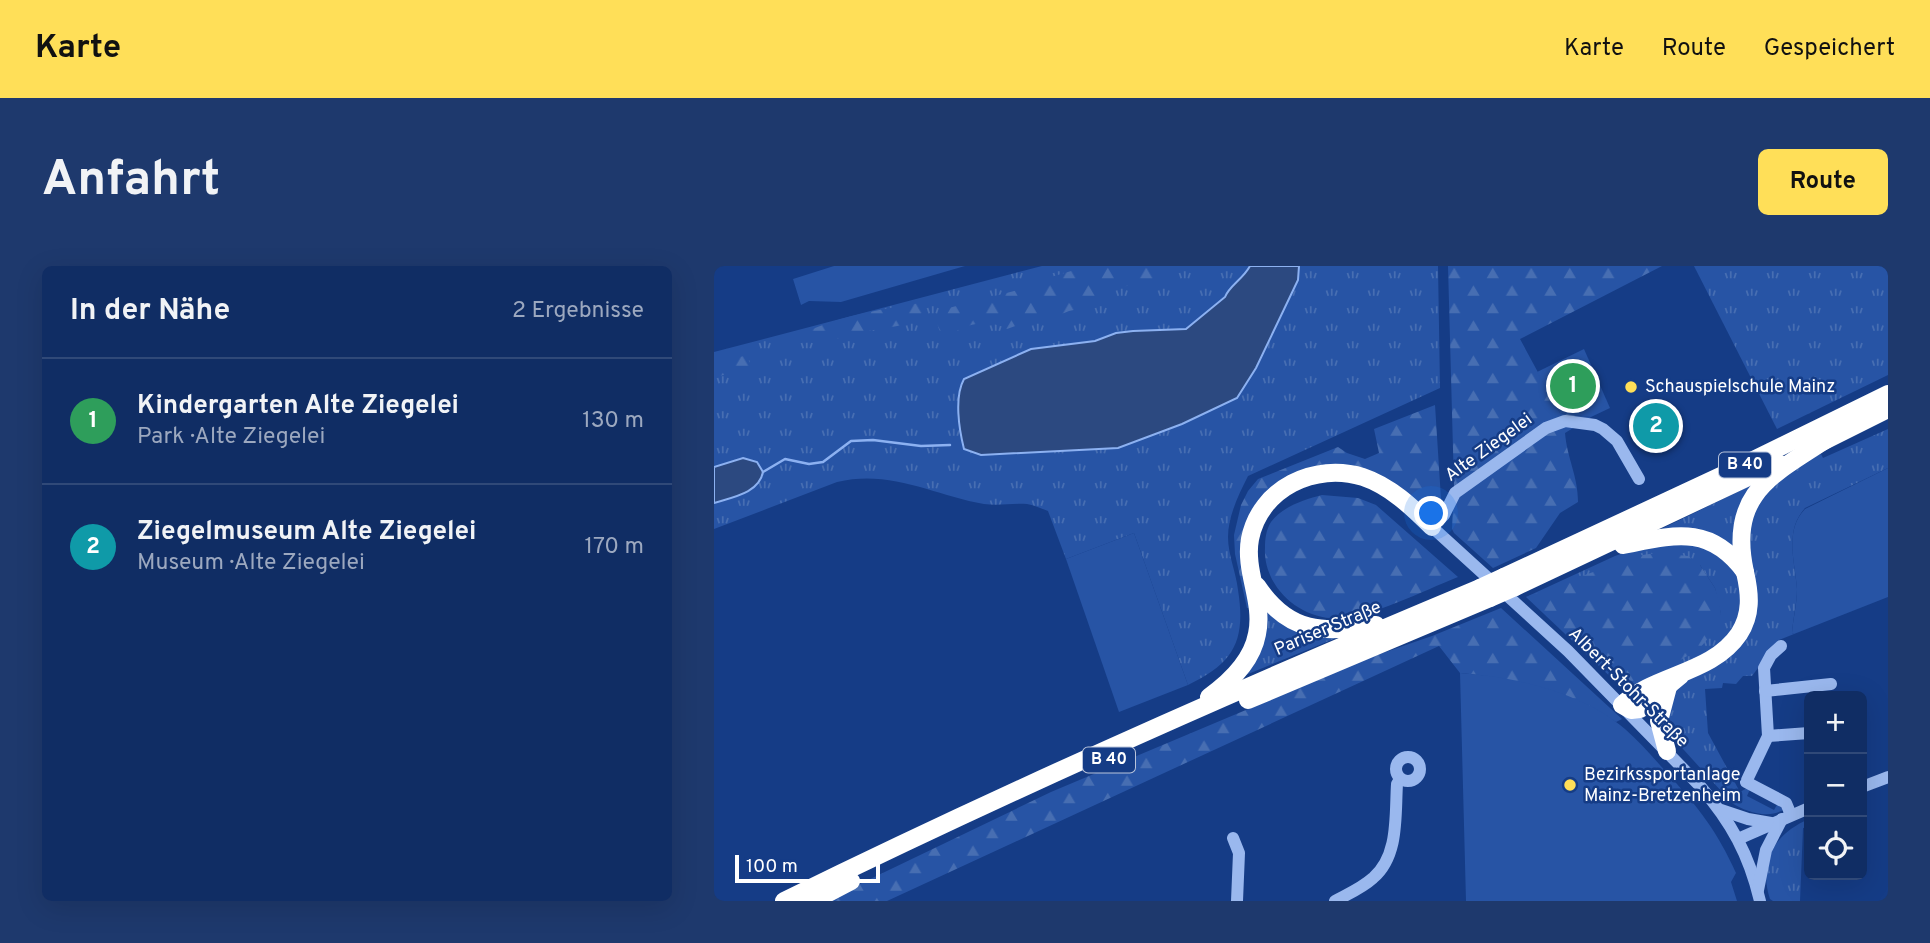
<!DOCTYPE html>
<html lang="de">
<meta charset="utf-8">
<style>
body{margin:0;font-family:Overpass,sans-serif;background:#1e396d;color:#f1f3f6}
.controls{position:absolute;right:21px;bottom:21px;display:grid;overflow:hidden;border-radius:10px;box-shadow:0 7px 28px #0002}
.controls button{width:63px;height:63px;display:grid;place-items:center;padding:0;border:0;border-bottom:2px solid #304978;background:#102d64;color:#f1f3f6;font:35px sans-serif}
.scale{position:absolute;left:21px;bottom:18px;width:145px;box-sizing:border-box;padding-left:7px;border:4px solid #fff;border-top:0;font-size:19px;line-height:24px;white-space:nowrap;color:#fff;-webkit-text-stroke:5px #153c86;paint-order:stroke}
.you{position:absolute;left:718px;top:248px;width:24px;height:24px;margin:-18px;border:5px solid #fff;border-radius:50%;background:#1a73e8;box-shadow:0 0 0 10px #1a73e833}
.badge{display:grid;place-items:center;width:46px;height:46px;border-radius:50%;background:#ffdf58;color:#fff;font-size:23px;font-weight:700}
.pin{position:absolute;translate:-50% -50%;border:4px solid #fff;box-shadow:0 2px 7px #0006}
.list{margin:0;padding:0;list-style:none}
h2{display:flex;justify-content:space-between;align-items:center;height:91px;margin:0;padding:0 28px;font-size:30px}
h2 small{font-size:23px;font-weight:400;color:#9ca8bf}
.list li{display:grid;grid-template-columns:46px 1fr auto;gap:21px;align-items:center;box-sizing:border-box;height:126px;padding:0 28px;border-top:2px solid #304978}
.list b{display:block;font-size:26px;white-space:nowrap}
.list p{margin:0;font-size:23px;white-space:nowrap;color:#9ca8bf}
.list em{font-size:23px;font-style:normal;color:#9ca8bf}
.icon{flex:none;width:38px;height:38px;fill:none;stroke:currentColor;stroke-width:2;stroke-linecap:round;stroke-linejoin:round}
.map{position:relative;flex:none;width:1174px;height:635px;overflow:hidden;border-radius:10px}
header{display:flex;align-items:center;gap:42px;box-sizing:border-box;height:98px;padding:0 35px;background:#ffdf58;color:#111}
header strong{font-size:33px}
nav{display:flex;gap:38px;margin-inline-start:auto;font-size:24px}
.intro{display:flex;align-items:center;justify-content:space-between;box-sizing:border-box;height:168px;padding:0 42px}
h1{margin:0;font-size:49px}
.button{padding:18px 32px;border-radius:10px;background:#ffdf58;color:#111;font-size:24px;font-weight:700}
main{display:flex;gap:42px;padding:0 42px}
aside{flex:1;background:#102d64;border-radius:10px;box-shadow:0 7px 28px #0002}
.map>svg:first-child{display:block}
.grass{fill:url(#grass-tufts)}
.forest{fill:url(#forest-firs)}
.green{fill:#2754a5}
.water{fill:#2c4980;stroke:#8cb1f1;stroke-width:2}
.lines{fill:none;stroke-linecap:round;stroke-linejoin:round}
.stream{stroke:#8cb1f1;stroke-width:2.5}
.minor{stroke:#9ab8ee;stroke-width:12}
.highway{stroke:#fff;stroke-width:18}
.highway-bridge{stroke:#fff;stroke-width:18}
.poi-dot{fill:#ffdf58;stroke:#153c86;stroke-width:2.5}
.labels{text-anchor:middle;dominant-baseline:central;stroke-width:5;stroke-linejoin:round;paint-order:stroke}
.shield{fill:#153c86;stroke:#b9c4db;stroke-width:2}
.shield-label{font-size:16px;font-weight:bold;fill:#fff}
.poi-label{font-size:18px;fill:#fff;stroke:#153c86;text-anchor:start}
.street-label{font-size:18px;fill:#fff;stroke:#153c86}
</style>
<header>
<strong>Karte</strong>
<nav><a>Karte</a><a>Route</a><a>Gespeichert</a></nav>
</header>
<div class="intro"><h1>Anfahrt</h1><a class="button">Route</a></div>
<main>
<aside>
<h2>In der Nähe<small>2 Ergebnisse</small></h2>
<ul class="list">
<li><span class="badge" style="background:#2e9e5b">1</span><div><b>Kindergarten Alte Ziegelei</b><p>Park · Alte Ziegelei</p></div><em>130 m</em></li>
<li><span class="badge" style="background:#0f9aa8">2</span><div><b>Ziegelmuseum Alte Ziegelei</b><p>Museum · Alte Ziegelei</p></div><em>170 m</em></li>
</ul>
</aside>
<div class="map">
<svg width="1174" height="635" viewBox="0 0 1174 635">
<defs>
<pattern id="grass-tufts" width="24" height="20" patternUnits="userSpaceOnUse" patternTransform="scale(1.75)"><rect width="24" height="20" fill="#2754a5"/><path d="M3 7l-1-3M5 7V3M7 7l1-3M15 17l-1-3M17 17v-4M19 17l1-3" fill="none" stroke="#476eb2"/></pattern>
<pattern id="forest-firs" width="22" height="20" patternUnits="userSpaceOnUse" patternTransform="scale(1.75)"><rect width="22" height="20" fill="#2754a5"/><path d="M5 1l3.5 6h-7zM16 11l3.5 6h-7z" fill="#476eb2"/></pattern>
</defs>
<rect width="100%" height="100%" fill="#153c86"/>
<!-- grass -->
<g class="grass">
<path d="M 328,0 L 724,0 L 726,122 L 534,210 C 525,228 514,250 514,271 C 514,289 522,306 524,324 C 532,375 520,397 474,419 L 420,267 L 352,293 L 334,245 C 328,243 320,239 313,238 C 299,237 285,240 270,238 C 220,229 176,203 123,216 L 0,263 L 0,86 Z"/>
<polygon points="980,0 1174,0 1174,109 1063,163"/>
<path d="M 1174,163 L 1174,202 L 1091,242 C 1070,265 1081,296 1083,323 C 1083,337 1079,352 1078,367 L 1080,368 L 1065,374 L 1038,410 L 1029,410 L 1022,418 L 1009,417 L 1008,422 L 991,423 L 994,467 L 1026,526 L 1033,522 L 1036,523 L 1033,530 L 1060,544 L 1064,537 L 1069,544 C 1054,553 1032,546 1018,537 L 960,473 L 954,451 L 959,424 L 1023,380 C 1026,341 1025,269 1042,235 C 1049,221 1091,195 1107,188 L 1109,192 Z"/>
<polygon points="1046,215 1025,285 941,266"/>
<polygon points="994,278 1027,312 1027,350 1004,382 922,420 1007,348 1001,322 986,299 812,331 901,290 932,279"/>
<polygon points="548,343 620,371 620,373 529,410"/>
<path d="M 1095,553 L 1095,561 L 1089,562 L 1086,635 L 1059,635 L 1056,633 C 1044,596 1060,568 1095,553 Z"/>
</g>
<!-- forest -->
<g class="forest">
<path d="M 374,0 L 452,0 L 439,13 L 405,22 L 374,41 L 355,45 L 336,53 L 317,54 L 293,63 C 282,57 267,56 254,60 C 242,63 242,69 228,69 C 222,58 222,55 227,44 L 312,22 L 337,11 Z"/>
<path d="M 734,0 L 948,0 L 806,73 L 846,147 L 877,151 L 851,167 C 853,192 864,210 864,236 L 846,247 L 822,282 L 779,302 L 740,267 L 738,263 L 740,220 Z"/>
<path d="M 206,37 L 209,42 L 208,47 L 189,59 L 143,67 L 115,75 L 90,77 L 86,70 C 113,52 173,42 206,37 Z"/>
<polygon points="33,89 37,101 29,105 0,111 0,98"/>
<path d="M 721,139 L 727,233 L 730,237 C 726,245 721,248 712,246 L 620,202 L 541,244 L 540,341 L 533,342 L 521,288 L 520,269 L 527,239 L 534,225 L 544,213 L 624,181 L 633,187 L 651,193 L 665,187 L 660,163 Z"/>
<path d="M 608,229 L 644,232 L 662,239 L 744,311 C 708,325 654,354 617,352 C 582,350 549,318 551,282 C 551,273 552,264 557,256 C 568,241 591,233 608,229 Z"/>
<polygon points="942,287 974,290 986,299 1001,322 1005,335 1007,348 1003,362 985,383 922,420 904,418 812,331 922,290"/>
<path d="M 787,342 L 908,453 L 902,456 C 859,430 795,411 746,407 L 725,380 L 173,635 L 115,635 L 125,628 L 337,526 L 660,390 L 718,370 Z"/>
</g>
<!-- green -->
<g class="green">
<polygon points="120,0 251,0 127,36 95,35 87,39 79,13"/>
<polygon points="870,83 896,142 877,151 846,147 823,106"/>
<path d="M 1174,202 L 1174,331 L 1080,368 L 1078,367 C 1079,353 1083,338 1083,323 C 1081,296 1070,265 1091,243 Z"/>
<polygon points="420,267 474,419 405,446 352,293"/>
<path d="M 746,407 C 801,411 868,426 911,463 C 927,477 941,494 956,510 C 986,544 1003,565 1022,607 L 1017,616 L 1023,635 L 752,635 Z"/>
</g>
<!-- water -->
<g class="water">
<path d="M 536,0 L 585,0 L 584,14 L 542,102 L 523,132 L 468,158 L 404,182 L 267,189 L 250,183 C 245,163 240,131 250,113 L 317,83 L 381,75 L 402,67 L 419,65 L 472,63 L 511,31 C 515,20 529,13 536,0 Z"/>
<path d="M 29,192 L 43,196 L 49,206 C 45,227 19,231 0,237 L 0,201 Z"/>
</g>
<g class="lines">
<!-- stream -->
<polyline class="stream" points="49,206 71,193 95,198 109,196 137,175 159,174 207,180 236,179"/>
<!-- minor -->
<g class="minor">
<path d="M 925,213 L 903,175 L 889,163 L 881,159 L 851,155 L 832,162 L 741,227 L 730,249 L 718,261 L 854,385 L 986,520 C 1017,556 1035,588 1046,635"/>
<polyline points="1067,380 1057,389 1050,402 1054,470 1032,516 1072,537 1077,549"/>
<polyline points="1051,425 1117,418"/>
<polyline points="1054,470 1095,467"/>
<circle cx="694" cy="503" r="12"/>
<polyline points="1148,521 1174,511"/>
<polyline points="1007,544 1034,553 1057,557"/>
<polyline points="519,572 525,587 523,635"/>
<polyline points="1024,573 1095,542"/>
<polyline points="1044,624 1052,584 1068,553"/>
<path d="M 621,635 C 634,628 648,622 659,612 C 685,590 681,550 683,518 L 686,513"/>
</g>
<!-- highway -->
<g class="highway">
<polyline points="1108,176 1174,143"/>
<path d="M 909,279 C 960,269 996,258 1031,306"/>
<polyline points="790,311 1007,210 1174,128"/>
<path d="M 543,320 C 575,368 609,367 662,359"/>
<polyline points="801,321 1064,197"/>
<path d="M 967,409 L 926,443 L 917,444 L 908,439 C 941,408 998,408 1025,368 C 1038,348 1036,328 1031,306 C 1014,227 1058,209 1116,171"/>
<path d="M 495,431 C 516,416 538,395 543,368 C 550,336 530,305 536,273 C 546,222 601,196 649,211 C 676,220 698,241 718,261"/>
<polyline points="534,434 776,332"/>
<polyline points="953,485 945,455 954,421"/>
<path d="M 70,635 C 298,523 531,420 766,322"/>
<polyline points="99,635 137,615"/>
</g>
<!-- highway-bridge -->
<g class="highway-bridge">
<polyline points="766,322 790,311"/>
<polyline points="776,332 801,321"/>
</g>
</g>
<!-- markers -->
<g class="poi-dot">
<circle cx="917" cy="121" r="7"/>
<circle cx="856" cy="519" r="7"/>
</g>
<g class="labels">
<!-- shield labels -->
<g class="shield">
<rect x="1005" y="186.5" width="52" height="25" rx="5"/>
<rect x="369" y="481.5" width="52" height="25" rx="5"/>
</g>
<g class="shield-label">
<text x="1031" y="199">B 40</text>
<text x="395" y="494">B 40</text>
</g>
<!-- poi labels -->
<g class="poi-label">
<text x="931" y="121">Schauspielschule Mainz</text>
<text x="870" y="509">Bezirkssportanlage<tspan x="870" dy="21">Mainz-Bretzenheim</tspan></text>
</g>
<!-- street labels -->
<g class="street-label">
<text transform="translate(775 182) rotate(-36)">Alte Ziegelei</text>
<text transform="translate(614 363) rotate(-23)">Pariser Straße</text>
<text transform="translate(914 422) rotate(45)">Albert-Stohr-Straße</text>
</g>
</g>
</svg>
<div class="controls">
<button>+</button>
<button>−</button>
<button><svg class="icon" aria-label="locate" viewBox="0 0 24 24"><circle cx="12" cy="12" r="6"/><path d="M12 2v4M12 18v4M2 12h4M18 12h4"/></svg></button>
</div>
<div class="scale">100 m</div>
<div class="you"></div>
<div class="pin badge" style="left:859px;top:120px;background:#2e9e5b">1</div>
<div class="pin badge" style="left:942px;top:160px;background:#0f9aa8">2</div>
</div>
</main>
